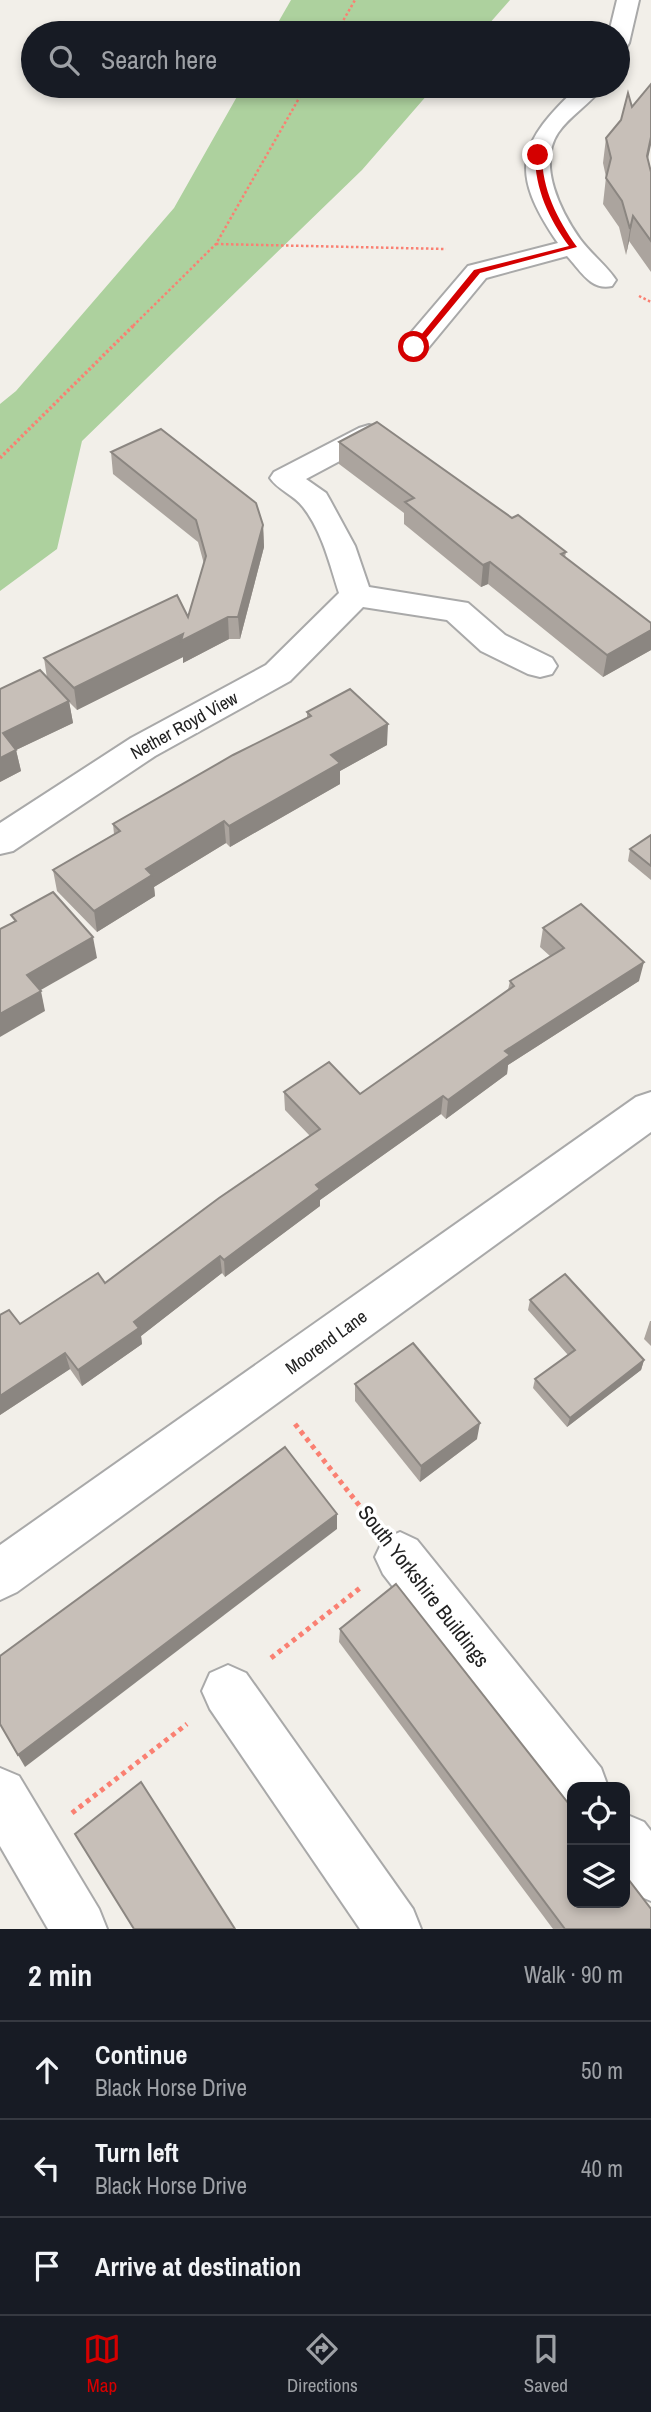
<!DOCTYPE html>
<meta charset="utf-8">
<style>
body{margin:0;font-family:"Archivo Narrow",sans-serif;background:#242831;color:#f1f3f6}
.controls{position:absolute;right:21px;bottom:21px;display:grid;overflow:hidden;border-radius:14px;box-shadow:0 4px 10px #0003}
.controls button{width:63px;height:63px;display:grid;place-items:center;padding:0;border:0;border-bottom:2px solid #363941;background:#171b24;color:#f1f3f6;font:35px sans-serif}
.stop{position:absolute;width:21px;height:21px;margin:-16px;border:5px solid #d40000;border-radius:50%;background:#fff}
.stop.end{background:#d40000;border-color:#fff;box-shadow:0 2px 7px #0008}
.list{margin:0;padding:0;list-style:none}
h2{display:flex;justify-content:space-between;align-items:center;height:91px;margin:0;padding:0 28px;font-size:30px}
h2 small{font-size:23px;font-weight:400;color:#9ea1a6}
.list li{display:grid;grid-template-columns:46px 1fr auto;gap:21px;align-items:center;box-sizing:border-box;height:98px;padding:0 28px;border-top:2px solid #363941}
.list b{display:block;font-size:26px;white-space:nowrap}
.list p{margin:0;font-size:23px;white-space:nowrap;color:#9ea1a6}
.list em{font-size:23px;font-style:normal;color:#9ea1a6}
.icon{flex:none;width:38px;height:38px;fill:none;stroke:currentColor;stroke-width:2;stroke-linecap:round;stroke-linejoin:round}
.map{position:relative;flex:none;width:651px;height:1929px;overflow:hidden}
.search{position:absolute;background:#171b24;box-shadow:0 4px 10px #0003;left:21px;right:21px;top:21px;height:77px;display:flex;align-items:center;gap:18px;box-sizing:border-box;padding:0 24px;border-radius:38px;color:#9ea1a6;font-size:26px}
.sheet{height:385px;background:#171b24}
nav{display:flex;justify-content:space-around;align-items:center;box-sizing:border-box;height:98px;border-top:2px solid #363941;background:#171b24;font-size:19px;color:#9ea1a6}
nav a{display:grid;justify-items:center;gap:4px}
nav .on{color:#d40000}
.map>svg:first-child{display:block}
.forest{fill:#add19e}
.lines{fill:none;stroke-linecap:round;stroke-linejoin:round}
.minor-casing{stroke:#a9a9a9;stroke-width:4}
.path-far2{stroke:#fa8072;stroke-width:2.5;stroke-dasharray:2.5 2.5;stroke-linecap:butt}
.path-far1{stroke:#fa8072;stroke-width:3.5;stroke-dasharray:2.5 2.5;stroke-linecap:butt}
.path{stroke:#fa8072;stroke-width:5;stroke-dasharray:4.5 4.5;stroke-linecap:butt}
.minor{fill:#fff;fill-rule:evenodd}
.wall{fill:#aba49e}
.shaded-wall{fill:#8b8681}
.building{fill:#c7bfb8;stroke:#8b8681;stroke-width:2}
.route{fill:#d40000}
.labels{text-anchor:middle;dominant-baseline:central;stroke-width:7;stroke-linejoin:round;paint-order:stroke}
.street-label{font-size:18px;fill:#222;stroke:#fff}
.near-street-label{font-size:21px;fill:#222;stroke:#fff}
</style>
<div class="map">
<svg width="651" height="1929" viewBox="0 0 651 1929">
<rect width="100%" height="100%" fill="#f2efe9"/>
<!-- forest -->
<g class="forest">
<polygon points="291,0 510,0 481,33 272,33"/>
<polygon points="243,86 435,86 362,170 82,441 57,549 0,591 0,404 16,391 174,208"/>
</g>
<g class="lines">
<defs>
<g id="minor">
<polygon points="617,0 639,0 629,43 626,48 618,50 618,33 609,33"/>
<path d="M 579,86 L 603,86 C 591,104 570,115 558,133 C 537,165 561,212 580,239 C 591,254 606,265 616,280 L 612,286 C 591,291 581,271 567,256 L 486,278 L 424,353 L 414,355 L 404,353 L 400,347 L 404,341 L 468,266 L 558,243 C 508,170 518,143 579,86 Z"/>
<path d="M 369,425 L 379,428 L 384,434 L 379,440 L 306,479 L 326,493 L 330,500 L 355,546 L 369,587 L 468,603 L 505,635 L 552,658 L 557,666 L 552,674 L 540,677 L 528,674 L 481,651 L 447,620 L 363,607 L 290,681 L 155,756 L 13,851 L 0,854 L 0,823 L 131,738 L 266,665 L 339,593 C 330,565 322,531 303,507 C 294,495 278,490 270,478 L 274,472 L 359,428 Z"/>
<polygon points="651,1092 651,1132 17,1592 0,1600 0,1545 636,1097"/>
<polygon points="400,1532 417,1540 601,1768 608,1787 572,1787 572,1810 563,1806 383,1574 375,1557 383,1540"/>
<polygon points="228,1665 246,1673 413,1909 421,1929 360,1929 210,1709 202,1691 210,1673"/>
<polygon points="0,1768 19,1776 99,1909 107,1929 48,1929 0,1846"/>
<polygon points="625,1814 644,1822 651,1831 651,1901 632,1893 625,1884"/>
</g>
</defs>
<!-- minor casing -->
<use href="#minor" class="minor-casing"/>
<!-- path-far2 -->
<g class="path-far2">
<polyline points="336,33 355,0"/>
<polyline points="216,244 446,249"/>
<polyline points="639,296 651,302"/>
<polyline points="133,326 216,244 306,86"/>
</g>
<!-- path-far1 -->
<polyline class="path-far1" points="0,458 135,324"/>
<!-- path -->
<g class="path">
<polyline points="295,1424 370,1519"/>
<polyline points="271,1658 360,1588"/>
<polyline points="72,1813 187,1724"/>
</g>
<!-- minor -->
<use href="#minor" class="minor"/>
</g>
<!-- wall -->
<g class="wall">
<polygon points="606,138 648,160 651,172 651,272 629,241 626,255 619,227 603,204 606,177 603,163"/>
<polygon points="339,442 512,518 566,552 565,557 651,623 651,650 603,677 488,584 481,587 404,524 404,513 339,464"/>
<polygon points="111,452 263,525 264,547 240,639 229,639 183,663 183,657 77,710 69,702 73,723 16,750 21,771 0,782 47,678 44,658 188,617 204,564 198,542 113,474"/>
<polygon points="307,712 387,745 340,771 340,784 230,847 226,843 154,887 155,896 97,932 57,891 53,870 114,834 113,824 307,718"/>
<polygon points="651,835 651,880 628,861 630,849"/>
<polygon points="543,928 639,981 508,1065 507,1074 446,1119 441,1114 320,1200 320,1206 225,1277 222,1273 141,1336 142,1344 82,1386 70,1369 0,1415 0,1315 20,1324 105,1283 310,1136 285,1110 284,1092 360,1094 508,990 510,981 550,956 540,947"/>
<polygon points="530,1300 644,1360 641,1370 567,1427 533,1388 535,1379 568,1355 528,1310"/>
<polygon points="650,1321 651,1321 651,1346 644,1339"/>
<polygon points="355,1384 477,1439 420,1482 355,1401"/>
<polygon points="340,1629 651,1929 553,1929 339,1642"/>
</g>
<!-- shaded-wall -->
<g class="shaded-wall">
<polygon points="651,137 651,145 643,181 647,156"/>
<polygon points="633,216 629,241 626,255 630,229"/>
<polygon points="263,525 264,547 240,639 238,617"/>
<polygon points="490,562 488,584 481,587 483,565"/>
<polygon points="228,617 229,639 183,663 183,657 77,710 74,688 183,634"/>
<polygon points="651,630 651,650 603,677 607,655"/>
<polygon points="69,701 73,723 16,750 21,771 0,782 0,758 3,733"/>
<polygon points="388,724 387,745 340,771 340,784 230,847 229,826 331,755"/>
<polygon points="224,821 226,843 154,887 155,896 97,932 94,911 146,869"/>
<polygon points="93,937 97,958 32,995 27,975"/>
<polygon points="644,962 639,981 508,1065 507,1074 446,1119 448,1100 505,1051"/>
<polygon points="41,991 45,1011 0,1037 0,1014"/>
<polygon points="443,1096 441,1114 320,1200 320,1206 225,1277 224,1260 316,1185"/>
<polygon points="220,1256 222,1273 141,1336 142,1344 82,1386 78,1370 134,1322"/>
<polygon points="65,1353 70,1369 0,1415 0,1396"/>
<polygon points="644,1360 641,1370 567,1427 570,1418"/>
<polygon points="480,1423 477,1439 420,1482 421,1466"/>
<polygon points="337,1514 337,1529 25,1767 18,1755"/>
</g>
<!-- building -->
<g class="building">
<polygon points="651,84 651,137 647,156 651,172 651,241 633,216 630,229 622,201 606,178 611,158 606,138 621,120 628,93 632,107"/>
<polygon points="377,422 512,518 518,515 566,552 561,554 651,623 651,630 607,655 490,562 483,565 405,502 414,498 339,442"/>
<polygon points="161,429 256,503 263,525 238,617 228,617 181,641 183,634 74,688 44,658 177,595 188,617 206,556 196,520 111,452"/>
<polygon points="40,670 69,701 3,733 16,750 0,758 0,689"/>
<polygon points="350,689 388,724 331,755 340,763 229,826 224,821 146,869 152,875 94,911 53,870 120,831 113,824 233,755 311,716 307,712"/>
<polygon points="651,835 651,866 630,849"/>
<polygon points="53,892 93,937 27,975 41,991 0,1014 0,929 16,921 11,915"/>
<polygon points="581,904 644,962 505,1051 510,1055 448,1100 443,1096 316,1185 320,1189 224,1260 220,1256 134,1322 139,1328 78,1370 65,1353 0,1396 0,1315 9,1310 20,1324 98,1273 105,1283 219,1198 320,1129 284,1092 329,1062 360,1094 514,986 510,981 564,948 543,928"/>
<polygon points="565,1274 644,1360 570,1418 535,1379 575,1350 530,1300"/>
<polygon points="413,1343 480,1423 421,1466 355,1384"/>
<polygon points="285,1447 337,1514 18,1755 0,1724 0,1656"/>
<polygon points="396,1584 572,1808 572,1903 625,1903 625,1875 651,1909 651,1929 565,1929 340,1629"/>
<polygon points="141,1782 235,1929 134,1929 75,1834"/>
</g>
<!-- route -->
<path class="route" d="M 538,153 L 542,155 C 542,189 557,219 577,247 L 480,273 L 417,349 L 412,349 L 412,346 L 474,270 L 569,246 C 549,219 535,189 535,155 Z"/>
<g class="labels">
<!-- street labels -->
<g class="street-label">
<text transform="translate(184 725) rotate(-29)">Nether Royd View</text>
<text transform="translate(326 1342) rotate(-36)">Moorend Lane</text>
</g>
<!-- near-street labels -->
<g class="near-street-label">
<text transform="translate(424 1586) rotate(52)">South Yorkshire Buildings</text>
</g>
</g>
</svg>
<div class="controls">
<button><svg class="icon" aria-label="locate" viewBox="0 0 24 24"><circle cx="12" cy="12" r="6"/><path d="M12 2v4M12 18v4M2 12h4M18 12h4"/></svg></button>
<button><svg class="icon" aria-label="layers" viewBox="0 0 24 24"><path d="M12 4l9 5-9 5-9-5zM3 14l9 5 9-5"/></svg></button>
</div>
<div class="stop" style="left:414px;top:347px"></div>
<div class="stop end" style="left:538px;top:155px"></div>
<div class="search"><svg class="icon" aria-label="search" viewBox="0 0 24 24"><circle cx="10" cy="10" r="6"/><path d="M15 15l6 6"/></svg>Search here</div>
</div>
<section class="sheet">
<h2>2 min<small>Walk · 90 m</small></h2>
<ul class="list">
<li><svg class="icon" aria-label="ahead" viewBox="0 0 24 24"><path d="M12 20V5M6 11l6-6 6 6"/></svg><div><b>Continue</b><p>Black Horse Drive</p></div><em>50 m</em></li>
<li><svg class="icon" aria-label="left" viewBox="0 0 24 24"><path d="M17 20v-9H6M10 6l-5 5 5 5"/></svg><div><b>Turn left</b><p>Black Horse Drive</p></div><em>40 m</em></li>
<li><svg class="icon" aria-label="arrive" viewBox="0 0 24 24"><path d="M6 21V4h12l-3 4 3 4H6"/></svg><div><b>Arrive at destination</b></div></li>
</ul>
</section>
<nav>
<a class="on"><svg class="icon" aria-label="map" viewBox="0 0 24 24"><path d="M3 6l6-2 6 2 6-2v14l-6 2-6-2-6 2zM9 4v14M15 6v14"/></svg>Map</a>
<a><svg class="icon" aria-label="directions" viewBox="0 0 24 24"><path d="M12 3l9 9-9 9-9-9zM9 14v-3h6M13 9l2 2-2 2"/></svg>Directions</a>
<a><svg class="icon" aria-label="saved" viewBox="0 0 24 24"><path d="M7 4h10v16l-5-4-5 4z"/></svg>Saved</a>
</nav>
